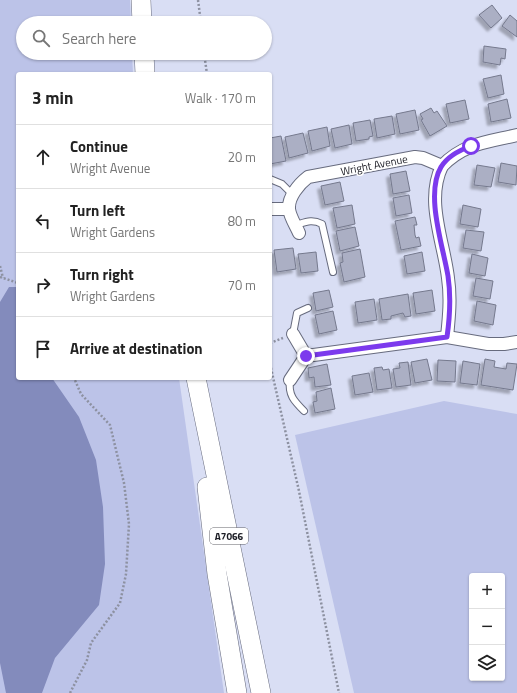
<!DOCTYPE html>
<meta charset="utf-8">
<style>
body{margin:0;font-family:"Titillium Web",sans-serif;background:#f6f6f6;color:#222}
.controls{position:absolute;right:12px;bottom:12px;display:grid;overflow:hidden;border-radius:4px;box-shadow:0 1px 3px #0004}
.controls button{width:36px;height:36px;display:grid;place-items:center;padding:0;border:0;border-bottom:1px solid #e0e0e0;background:#fff;color:#222;font:20px sans-serif}
.stop{position:absolute;width:12px;height:12px;margin:-9px;border:3px solid #7c3aed;border-radius:50%;background:#fff}
.stop.end{background:#7c3aed;border-color:#fff;box-shadow:0 1px 4px #0008}
.list{margin:0;padding:0;list-style:none}
h2{display:flex;justify-content:space-between;align-items:center;height:52px;margin:0;padding:0 16px;font-size:17px}
h2 small{font-size:13px;font-weight:400;color:#767676}
.list li{display:grid;grid-template-columns:26px 1fr auto;gap:12px;align-items:center;box-sizing:border-box;height:64px;padding:0 16px;border-top:1px solid #e0e0e0}
.list b{display:block;font-size:15px;white-space:nowrap}
.list p{margin:0;font-size:13px;white-space:nowrap;color:#767676}
.list em{font-size:13px;font-style:normal;color:#767676}
.icon{flex:none;width:22px;height:22px;fill:none;stroke:currentColor;stroke-width:2;stroke-linecap:round;stroke-linejoin:round}
.map{position:relative;flex:none;width:517px;height:693px;overflow:hidden}
.search{position:absolute;background:#fff;box-shadow:0 1px 3px #0004;left:16px;top:16px;width:256px;height:44px;display:flex;align-items:center;gap:10px;box-sizing:border-box;padding:0 14px;border-radius:22px;color:#767676;font-size:15px}
.panel{position:absolute;background:#fff;box-shadow:0 1px 3px #0004;left:16px;top:72px;width:256px;height:308px;border-radius:4px}
.map>svg:first-child{display:block}
.green{fill:#bcc3e8;fill-rule:evenodd}
.water{fill:#838bbc}
.building{fill:#abafc4;stroke:#75798d;filter:url(#shadow)}
.lines{fill:none;stroke-linecap:round;stroke-linejoin:round}
.service-casing{stroke:#676b7e;stroke-width:8}
.minor-casing{stroke:#676b7e;stroke-width:14}
.primary-casing{stroke:#676b7e;stroke-width:20}
.path{stroke:#8d91a1;stroke-width:2.5;stroke-dasharray:2 2;stroke-linecap:butt}
.service{stroke:#fff;stroke-width:6}
.minor{stroke:#fff;stroke-width:12}
.primary{stroke:#fff;stroke-width:19}
.route{stroke:#7c3aed;stroke-width:5}
.labels{text-anchor:middle;dominant-baseline:central;stroke-width:3;stroke-linejoin:round;paint-order:stroke}
.shield{fill:#fff;stroke:#606166;stroke-width:1}
.shield-label{font-size:10px;font-weight:bold;fill:#1c1d25}
.street-label{font-size:11px;fill:#1c1d25;stroke:#fff}
</style>
<div class="map">
<svg width="517" height="693" viewBox="0 0 517 693">
<defs>
<filter id="shadow"><feDropShadow dx="-3.5" dy="3.5" stdDeviation="1" flood-color="#0004"/></filter>
</defs>
<rect width="100%" height="100%" fill="#d9def4"/>
<!-- green -->
<g class="green">
<polygon points="0,0 130,0 131,23 23,23 23,53 132,53 133,74 18,74 18,378 179,378 224,693 0,693"/>
<path d="M 444,401 L 517,414 L 517,693 L 354,693 L 295,435 ZM 472,576 L 502,576 L 502,678 L 472,678 Z"/>
</g>
<!-- water -->
<polygon class="water" points="9,287 18,287 18,378 52,378 79,417 96,460 103,507 105,564 99,605 55,658 42,693 6,693 0,663 0,302"/>
<!-- building -->
<g class="building">
<polygon points="492,5 502,18 491,28 479,15"/>
<polygon points="510,15 517,21 517,37 502,26"/>
<polygon points="484,46 506,49 505,59 501,58 500,65 483,62"/>
<polygon points="501,75 504,94 488,98 483,79"/>
<polygon points="507,99 511,118 491,122 488,104"/>
<polygon points="465,100 469,119 450,123 446,104"/>
<polygon points="431,108 434,113 437,111 447,126 430,136 421,120 423,119 420,114"/>
<polygon points="415,110 419,130 400,134 396,114"/>
<polygon points="392,116 395,134 377,138 374,119"/>
<polygon points="370,120 373,136 369,137 369,139 356,141 353,123"/>
<polygon points="349,125 352,144 335,148 331,129"/>
<polygon points="327,127 330,146 312,151 308,131"/>
<polygon points="303,133 308,153 289,158 285,137"/>
<polygon points="281,136 286,161 270,164 270,138"/>
<polygon points="501,163 517,166 516,185 498,182"/>
<polygon points="477,165 495,168 491,187 474,185"/>
<polygon points="406,171 410,191 393,194 390,174"/>
<polygon points="340,182 344,201 325,205 321,186"/>
<polygon points="409,195 412,213 396,216 393,198"/>
<polygon points="352,205 355,224 337,228 333,208"/>
<polygon points="463,205 481,209 478,227 460,224"/>
<polygon points="415,217 417,225 414,225 415,235 416,238 419,237 421,246 401,250 395,221"/>
<polygon points="355,227 359,246 340,251 336,231"/>
<polygon points="466,230 484,232 481,251 463,248"/>
<polygon points="293,248 296,269 277,272 274,250"/>
<polygon points="360,249 365,277 344,282 340,263 343,262 342,253"/>
<polygon points="316,252 318,271 301,273 298,254"/>
<polygon points="422,252 425,271 407,274 404,256"/>
<polygon points="472,254 488,258 485,276 469,273"/>
<polygon points="476,278 493,281 490,299 473,296"/>
<polygon points="329,290 333,307 316,311 313,293"/>
<polygon points="432,290 435,311 416,314 413,293"/>
<polygon points="408,294 411,316 405,317 403,313 391,316 391,319 382,320 379,299"/>
<polygon points="374,299 377,320 358,323 355,302"/>
<polygon points="477,301 496,305 493,325 474,321"/>
<polygon points="333,311 337,330 319,334 315,315"/>
<polygon points="427,359 432,380 415,383 411,362"/>
<polygon points="485,359 495,361 494,367 506,369 507,363 517,364 513,390 481,385"/>
<polygon points="438,360 456,361 455,382 437,381"/>
<polygon points="463,361 480,364 477,385 460,383"/>
<polygon points="408,362 411,385 396,387 393,369 400,368 399,363"/>
<polygon points="327,364 331,385 315,387 314,377 309,378 308,368"/>
<polygon points="382,367 383,370 389,369 392,388 377,390 374,368"/>
<polygon points="369,373 373,392 355,395 352,376"/>
<polygon points="331,388 335,409 315,413 313,402 317,401 316,392"/>
</g>
<g class="lines">
<defs>
<g id="service">
<polyline points="270,179 282,184 293,195"/>
<path d="M 296,225 C 306,222 312,219 322,224 L 333,272"/>
<polyline points="293,334 297,313 308,308"/>
<path d="M 290,380 C 288,395 294,401 304,411"/>
</g>
<g id="minor">
<path d="M 442,166 C 425,201 444,242 448,278 C 451,298 449,317 447,337"/>
<polyline points="270,209 289,209"/>
<path d="M 299,233 C 296,226 290,217 289,209 C 288,197 299,184 308,177 L 415,157 L 423,158 L 442,166 C 464,143 488,142 517,135"/>
<polyline points="306,356 447,337 488,344 504,344 517,342"/>
<polyline points="290,380 306,356 293,334"/>
</g>
<g id="primary">
<polyline points="141,0 142,23"/>
<polyline points="144,53 145,74"/>
<polyline points="196,378 261,693"/>
<polyline points="207,487 217,574 237,693"/>
</g>
</defs>
<!-- service casing -->
<use href="#service" class="service-casing"/>
<!-- minor casing -->
<use href="#minor" class="minor-casing"/>
<!-- primary casing -->
<use href="#primary" class="primary-casing"/>
<!-- path -->
<g class="path">
<polyline points="198,0 201,23"/>
<polyline points="204,53 207,74"/>
<polyline points="0,266 3,278"/>
<polyline points="0,277 18,283"/>
<polyline points="270,343 283,338"/>
<polyline points="270,364 299,491 339,693"/>
<polyline points="70,693 87,660 91,643 120,603 126,574 129,524 124,483 110,425 81,394 74,378"/>
</g>
<!-- service -->
<use href="#service" class="service"/>
<!-- minor -->
<use href="#minor" class="minor"/>
<!-- primary -->
<use href="#primary" class="primary"/>
</g>
<g class="lines">
<!-- route -->
<path class="route" d="M 306,356 L 447,337 C 450,316 451,296 448,276 C 443,246 425,194 441,167 C 447,157 460,150 471,146"/>
</g>
<g class="labels">
<!-- shield labels -->
<rect class="shield" x="210" y="528" width="38" height="16" rx="3"/>
<g class="shield-label">
<text x="229" y="536">A7066</text>
</g>
<!-- street labels -->
<g class="street-label">
<text transform="translate(374 165) rotate(-11)">Wright Avenue</text>
</g>
</g>
</svg>
<div class="controls">
<button>+</button>
<button>−</button>
<button><svg class="icon" aria-label="layers" viewBox="0 0 24 24"><path d="M12 4l9 5-9 5-9-5zM3 14l9 5 9-5"/></svg></button>
</div>
<div class="stop" style="left:471px;top:146px"></div>
<div class="stop end" style="left:306px;top:356px"></div>
<div class="search"><svg class="icon" aria-label="search" viewBox="0 0 24 24"><circle cx="10" cy="10" r="6"/><path d="M15 15l6 6"/></svg>Search here</div>
<section class="panel">
<h2>3 min<small>Walk · 170 m</small></h2>
<ul class="list">
<li><svg class="icon" aria-label="ahead" viewBox="0 0 24 24"><path d="M12 20V5M6 11l6-6 6 6"/></svg><div><b>Continue</b><p>Wright Avenue</p></div><em>20 m</em></li>
<li><svg class="icon" aria-label="left" viewBox="0 0 24 24"><path d="M17 20v-9H6M10 6l-5 5 5 5"/></svg><div><b>Turn left</b><p>Wright Gardens</p></div><em>80 m</em></li>
<li><svg class="icon" aria-label="right" viewBox="0 0 24 24"><path d="M7 20v-9h11M14 6l5 5-5 5"/></svg><div><b>Turn right</b><p>Wright Gardens</p></div><em>70 m</em></li>
<li><svg class="icon" aria-label="arrive" viewBox="0 0 24 24"><path d="M6 21V4h12l-3 4 3 4H6"/></svg><div><b>Arrive at destination</b></div></li>
</ul>
</section>
</div>
